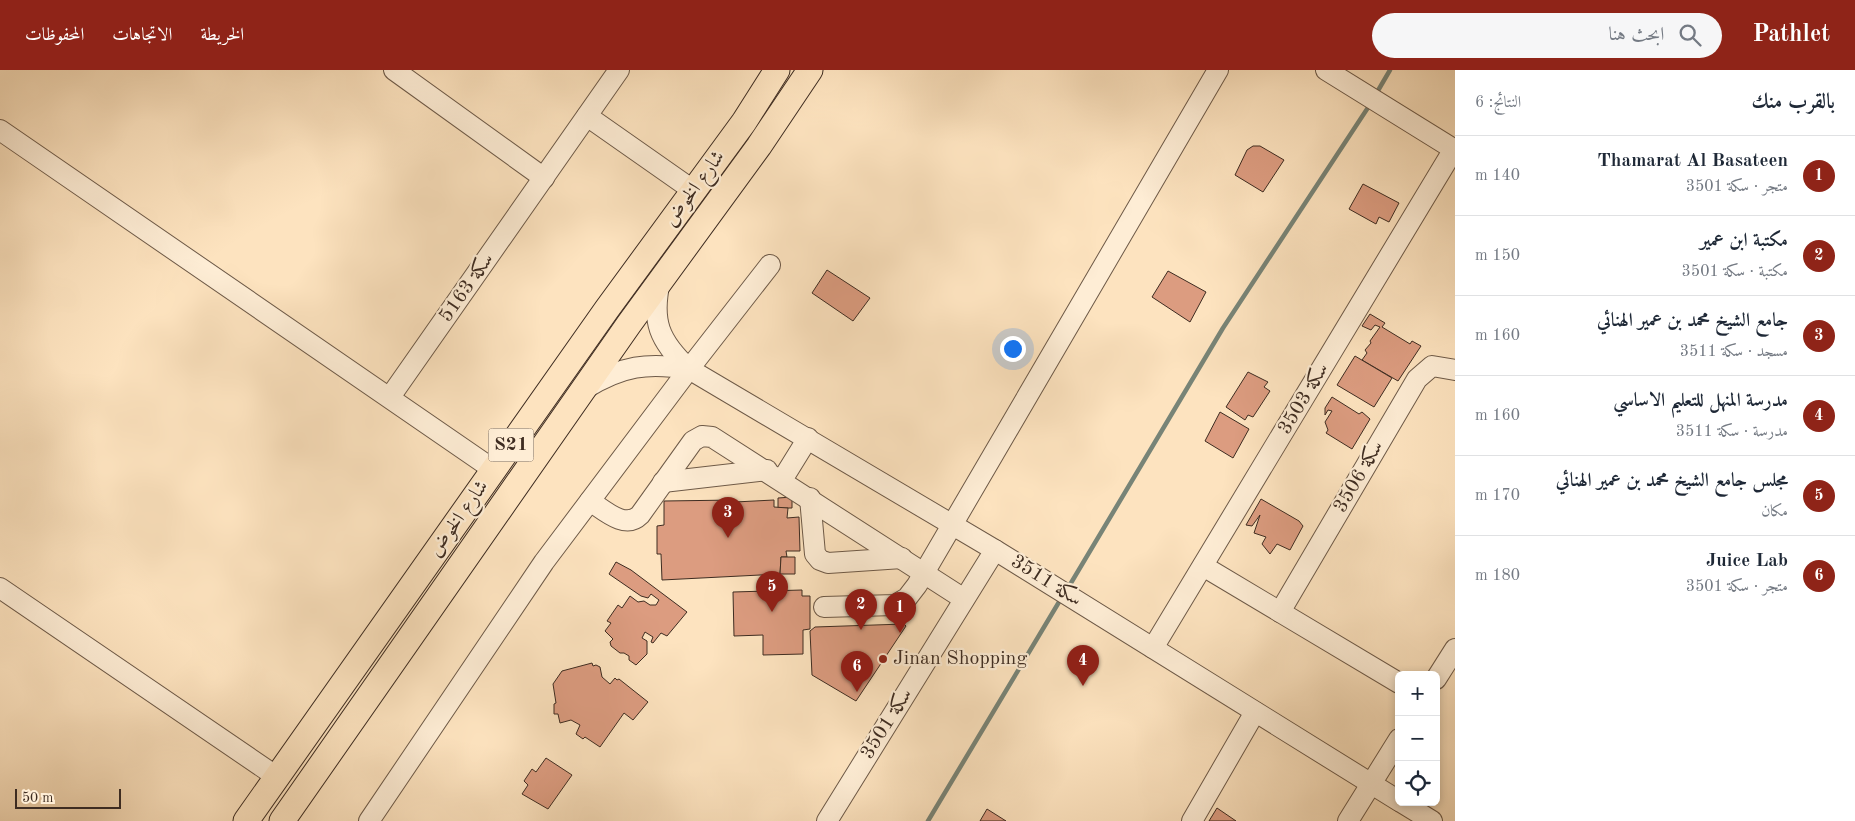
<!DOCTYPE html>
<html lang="ar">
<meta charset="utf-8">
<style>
body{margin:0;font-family:"Old Standard TT",Amiri,serif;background:#f6f6f7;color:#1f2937;direction:rtl}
.controls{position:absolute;right:15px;bottom:15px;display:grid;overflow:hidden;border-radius:8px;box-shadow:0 2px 8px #0003}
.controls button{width:45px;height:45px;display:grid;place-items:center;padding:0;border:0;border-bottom:1px solid #e0e1e3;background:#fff;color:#1f2937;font:25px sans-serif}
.scale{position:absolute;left:15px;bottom:12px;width:106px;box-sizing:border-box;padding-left:5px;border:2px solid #3e2c21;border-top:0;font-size:14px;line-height:18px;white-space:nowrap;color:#3e2c21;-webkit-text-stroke:4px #feedd5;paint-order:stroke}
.you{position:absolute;left:1012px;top:278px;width:18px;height:18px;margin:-12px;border:4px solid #fff;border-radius:50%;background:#1a73e8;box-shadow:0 0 0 8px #1a73e833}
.badge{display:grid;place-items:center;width:32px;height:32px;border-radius:50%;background:#8f2418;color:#fff;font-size:16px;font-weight:700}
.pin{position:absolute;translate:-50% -41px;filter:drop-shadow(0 1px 2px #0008)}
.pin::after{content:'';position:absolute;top:26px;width:18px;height:15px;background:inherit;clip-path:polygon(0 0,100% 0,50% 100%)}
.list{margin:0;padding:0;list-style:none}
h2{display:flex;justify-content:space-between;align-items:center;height:65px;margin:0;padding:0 20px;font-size:21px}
h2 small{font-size:16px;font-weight:400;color:#747a83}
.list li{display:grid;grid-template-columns:32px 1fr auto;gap:15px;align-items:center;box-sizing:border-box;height:80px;padding:0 20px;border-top:1px solid #e0e1e3}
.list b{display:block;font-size:19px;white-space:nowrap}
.list p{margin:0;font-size:16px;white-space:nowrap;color:#747a83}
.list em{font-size:16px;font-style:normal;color:#747a83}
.icon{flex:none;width:28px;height:28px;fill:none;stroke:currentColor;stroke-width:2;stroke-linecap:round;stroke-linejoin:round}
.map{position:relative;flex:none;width:1455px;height:751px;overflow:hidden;direction:ltr}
header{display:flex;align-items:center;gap:30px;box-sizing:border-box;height:70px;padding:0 25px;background:#8f2418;color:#fff}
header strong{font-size:24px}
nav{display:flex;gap:28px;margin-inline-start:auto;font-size:18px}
.search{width:350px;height:45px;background:#f6f6f7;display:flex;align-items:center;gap:12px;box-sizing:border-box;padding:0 18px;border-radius:28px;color:#747a83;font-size:19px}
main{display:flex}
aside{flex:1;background:#fff}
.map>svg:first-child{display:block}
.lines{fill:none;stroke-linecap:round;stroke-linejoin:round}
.stream{stroke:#788477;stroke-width:4.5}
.building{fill:#dc9c80;stroke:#3e2c21}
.minor-casing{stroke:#6e5a48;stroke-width:22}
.major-casing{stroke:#3e2c21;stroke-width:27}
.minor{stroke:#feedd5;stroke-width:20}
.major{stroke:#fde3bf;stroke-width:25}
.poi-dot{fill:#8f2418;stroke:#feedd5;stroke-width:2}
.labels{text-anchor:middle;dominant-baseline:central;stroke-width:4.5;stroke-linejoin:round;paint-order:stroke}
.shield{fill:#feedd5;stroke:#786657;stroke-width:1}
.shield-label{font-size:19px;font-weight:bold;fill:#3e2c21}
.street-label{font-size:20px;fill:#3e2c21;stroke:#feedd5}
.poi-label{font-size:20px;fill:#3e2c21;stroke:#feedd5;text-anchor:start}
</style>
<header>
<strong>Pathlet</strong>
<div class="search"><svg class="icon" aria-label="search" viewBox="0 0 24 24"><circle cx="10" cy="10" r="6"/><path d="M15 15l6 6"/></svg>ابحث هنا</div>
<nav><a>الخريطة</a><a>الاتجاهات</a><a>المحفوظات</a></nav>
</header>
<main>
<aside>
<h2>بالقرب منك<small>النتائج: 6</small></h2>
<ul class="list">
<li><span class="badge">1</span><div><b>Thamarat Al Basateen</b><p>متجر · سكة 3501</p></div><em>140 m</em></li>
<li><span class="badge">2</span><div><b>مكتبة ابن عمير</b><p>مكتبة · سكة 3501</p></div><em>150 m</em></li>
<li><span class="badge">3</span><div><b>جامع الشيخ محمد بن عمير الهنائي</b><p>مسجد · سكة 3511</p></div><em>160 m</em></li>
<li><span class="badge">4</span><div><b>مدرسة المنهل للتعليم الاساسي</b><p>مدرسة · سكة 3511</p></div><em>160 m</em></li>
<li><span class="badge">5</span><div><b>مجلس جامع الشيخ محمد بن عمير الهنائي</b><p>مكان</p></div><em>170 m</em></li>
<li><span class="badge">6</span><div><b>Juice Lab</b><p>متجر · سكة 3501</p></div><em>180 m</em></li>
</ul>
</aside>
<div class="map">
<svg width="1455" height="751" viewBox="0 0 1455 751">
<rect width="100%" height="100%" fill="#fde3bf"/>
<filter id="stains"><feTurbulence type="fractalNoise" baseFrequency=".004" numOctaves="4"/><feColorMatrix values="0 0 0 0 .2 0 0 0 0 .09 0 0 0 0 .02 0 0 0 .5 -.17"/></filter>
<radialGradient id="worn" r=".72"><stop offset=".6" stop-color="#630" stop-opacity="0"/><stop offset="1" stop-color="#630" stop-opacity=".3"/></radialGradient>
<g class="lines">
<!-- stream -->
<g class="stream">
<polyline points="1376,24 1390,0"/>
<polyline points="1068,518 1223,258 1371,33"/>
<polyline points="928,751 1062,527"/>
</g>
</g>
<!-- building -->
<g class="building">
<polygon points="1253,76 1260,76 1284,90 1263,122 1235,105 1247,80"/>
<polygon points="1363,114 1399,133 1389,152 1379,147 1376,154 1349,139"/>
<polygon points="827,200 870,228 853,251 812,223"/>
<polygon points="1168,201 1206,222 1190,252 1152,227"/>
<polygon points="1370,244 1385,253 1382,257 1410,274 1412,271 1421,276 1398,311 1362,290 1367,283 1365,280 1371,273 1370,271 1380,257 1375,255 1371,260 1362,256"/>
<polygon points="1355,286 1392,308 1374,337 1337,315"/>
<polygon points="1248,302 1268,312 1264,317 1270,321 1253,347 1248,345 1245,350 1226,337"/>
<polygon points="1332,327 1359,344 1362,342 1370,349 1352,379 1326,363 1328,360 1325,352 1332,341 1328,340 1325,345 1325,338"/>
<polygon points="1220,342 1249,359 1233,388 1205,371"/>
<polygon points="792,427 792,438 778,438 778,428"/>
<polygon points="1261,429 1299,451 1303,456 1290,480 1277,474 1270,484 1262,474 1266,467 1254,463 1260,445 1252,456 1246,455"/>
<polygon points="735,430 735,432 774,430 774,437 788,438 787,448 799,447 800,481 786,481 787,487 781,487 780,504 662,510 661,484 657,484 657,456 664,455 664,431"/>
<polygon points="781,487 795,487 795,504 780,504"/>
<polygon points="616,492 631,500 687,542 667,566 661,563 653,573 651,572 653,567 645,562 642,568 647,571 647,584 636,595 629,590 629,586 624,583 620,583 611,576 610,572 613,569 605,561 611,553 607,551 618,535 622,538 630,526 638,532 644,531 650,535 656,535 659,530 651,524 648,528 641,526 609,504"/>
<polygon points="802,520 802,526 810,526 810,559 803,560 803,584 763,585 763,565 734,566 733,522"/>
<polygon points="904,554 906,556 856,631 812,605 810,561 815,557"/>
<polygon points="592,593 593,596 596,595 600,597 602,607 610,614 615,608 617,610 619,609 648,632 633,650 624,643 600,677 585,667 583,669 576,664 580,655 571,650 560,653 558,644 554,644 554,634 556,633 553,614 562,601"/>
<polygon points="546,688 572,705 548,739 522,724 528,715 524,711 532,699 536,702"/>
<polygon points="1217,738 1236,751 1209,751"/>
<polygon points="987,739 1006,751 980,751"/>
</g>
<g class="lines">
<defs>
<g id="minor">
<polyline points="394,0 544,108"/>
<polyline points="1326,0 1455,80"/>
<polyline points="587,46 694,121"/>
<polyline points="0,60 494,400"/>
<path d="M 660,211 C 651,251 659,271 689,299 L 995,480 L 1399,731"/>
<path d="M 586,318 C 622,296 647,292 689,299"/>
<polyline points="390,327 619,0"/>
<polyline points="782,410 808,368"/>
<polyline points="663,412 767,400"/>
<polyline points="810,428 815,484 820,490 828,493 902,488"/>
<path d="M 590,431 C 604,440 625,460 640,445 L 693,371 L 702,366 L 712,367 L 964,529"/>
<polyline points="1203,496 1399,613"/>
<polyline points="0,518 277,707"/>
<polyline points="824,537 895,535 907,528 917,515 1218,0"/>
<polyline points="1280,542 1417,309 1432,296 1455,300"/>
<polyline points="1153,578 1454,79"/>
<polyline points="1436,609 1455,579"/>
<polyline points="1401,732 1432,751"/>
<polyline points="369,751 544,492 689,299 770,195"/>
<polyline points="827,751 995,480"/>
<polyline points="1192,751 1255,642"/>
<polyline points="1348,751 1399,669"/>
</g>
<g id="major">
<polyline points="246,751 607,239 744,52 777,0"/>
<polyline points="282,751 629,254 759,76 810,0"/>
</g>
</defs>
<!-- minor casing -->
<use href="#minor" class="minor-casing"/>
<!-- major casing -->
<use href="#major" class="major-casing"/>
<!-- minor -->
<use href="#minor" class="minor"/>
<!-- major -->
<use href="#major" class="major"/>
</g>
<!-- markers -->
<circle class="poi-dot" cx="883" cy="589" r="5"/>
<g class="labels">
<!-- shield labels -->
<rect class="shield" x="488.5" y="358.5" width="45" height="33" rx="4"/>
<g class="shield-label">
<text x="511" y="375">S21</text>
</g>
<!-- street labels -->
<g class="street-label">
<text transform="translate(695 119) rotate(-54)">شارع الخوض</text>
<text transform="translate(467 218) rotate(-55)">سكة 5163</text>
<text transform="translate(1304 329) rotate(-59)">سكة 3503</text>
<text transform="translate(1359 407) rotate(-60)">سكة 3506</text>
<text transform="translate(459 449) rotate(-55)">شارع الخوض</text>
<text transform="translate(1046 511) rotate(32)">سكة 3511</text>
<text transform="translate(887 654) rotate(-58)">سكة 3501</text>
</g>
<!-- poi labels -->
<g class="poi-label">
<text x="893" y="589">Jinan Shopping</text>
</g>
</g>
<rect width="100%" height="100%" filter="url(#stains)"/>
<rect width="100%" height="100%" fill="url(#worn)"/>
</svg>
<div class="controls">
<button>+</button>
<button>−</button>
<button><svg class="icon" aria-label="locate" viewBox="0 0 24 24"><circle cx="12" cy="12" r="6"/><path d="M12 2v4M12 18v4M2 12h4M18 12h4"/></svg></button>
</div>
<div class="scale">50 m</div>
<div class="you"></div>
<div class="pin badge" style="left:900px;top:563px">1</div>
<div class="pin badge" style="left:861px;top:560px">2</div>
<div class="pin badge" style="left:728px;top:468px">3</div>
<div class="pin badge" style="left:1083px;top:616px">4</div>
<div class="pin badge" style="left:772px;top:542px">5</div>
<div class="pin badge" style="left:857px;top:622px">6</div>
</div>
</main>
